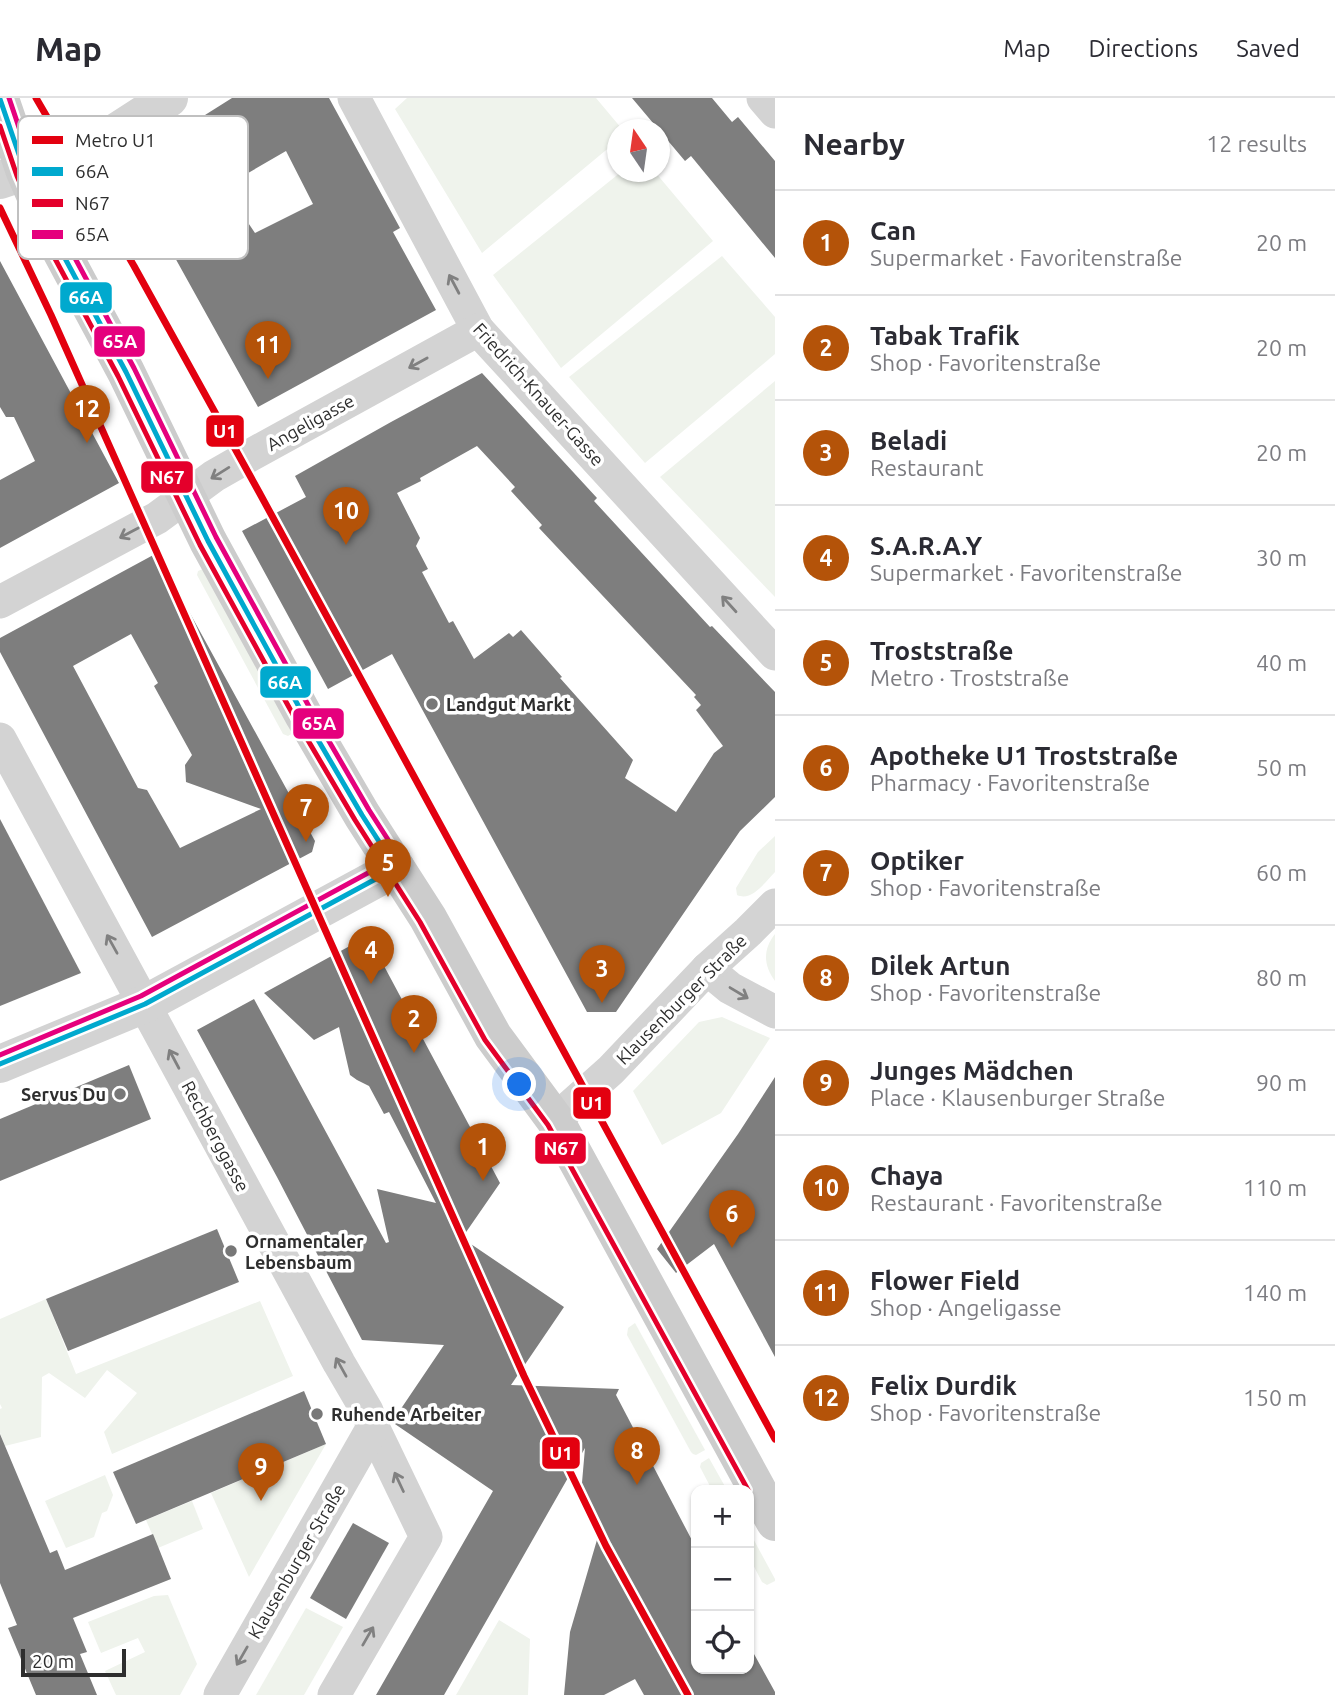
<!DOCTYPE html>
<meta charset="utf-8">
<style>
body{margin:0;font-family:Ubuntu,sans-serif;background:#f2f2f3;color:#2b2b33}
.controls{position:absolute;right:21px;bottom:21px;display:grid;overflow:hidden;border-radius:14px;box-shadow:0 2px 5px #0004}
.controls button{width:63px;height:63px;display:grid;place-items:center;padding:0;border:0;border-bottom:2px solid #e1e1e2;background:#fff;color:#2b2b33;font:35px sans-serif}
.compass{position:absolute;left:607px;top:21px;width:63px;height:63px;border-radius:50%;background:#fff;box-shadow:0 2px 5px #0004;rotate:347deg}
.scale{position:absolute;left:21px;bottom:18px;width:105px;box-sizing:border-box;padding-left:7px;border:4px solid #2e2e2e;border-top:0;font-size:19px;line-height:24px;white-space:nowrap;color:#2e2e2e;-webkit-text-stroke:5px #fff;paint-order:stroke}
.you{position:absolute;left:520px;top:987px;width:24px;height:24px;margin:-18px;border:5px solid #fff;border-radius:50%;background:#1a73e8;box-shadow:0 0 0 10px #1a73e833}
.badge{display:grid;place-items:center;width:46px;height:46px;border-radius:50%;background:#b45309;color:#fff;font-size:23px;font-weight:700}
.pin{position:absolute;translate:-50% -58px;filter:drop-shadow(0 2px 4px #0008)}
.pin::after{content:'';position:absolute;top:37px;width:24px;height:21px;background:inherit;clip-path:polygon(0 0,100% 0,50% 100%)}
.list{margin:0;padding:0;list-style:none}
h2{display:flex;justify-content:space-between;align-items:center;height:91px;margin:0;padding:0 28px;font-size:30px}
h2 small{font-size:23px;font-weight:400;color:#7c7c81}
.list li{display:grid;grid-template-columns:46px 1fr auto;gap:21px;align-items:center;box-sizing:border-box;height:105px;padding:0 28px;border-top:2px solid #e1e1e2}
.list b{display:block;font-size:26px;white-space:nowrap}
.list p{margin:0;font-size:23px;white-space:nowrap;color:#7c7c81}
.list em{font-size:23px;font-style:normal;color:#7c7c81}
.icon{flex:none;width:38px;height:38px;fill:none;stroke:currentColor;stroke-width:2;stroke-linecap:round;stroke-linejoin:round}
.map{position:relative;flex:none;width:775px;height:1597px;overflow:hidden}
header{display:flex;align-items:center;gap:42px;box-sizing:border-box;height:98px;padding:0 35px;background:#fff;border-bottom:2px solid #e1e1e2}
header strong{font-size:33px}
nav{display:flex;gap:38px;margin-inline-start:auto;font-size:24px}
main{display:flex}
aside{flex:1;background:#fff}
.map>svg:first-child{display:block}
.green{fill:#eff3ec}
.building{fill:#7e7e7e;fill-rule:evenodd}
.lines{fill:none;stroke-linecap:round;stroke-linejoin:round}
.minor{stroke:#d3d3d3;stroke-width:33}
.tertiary{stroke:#d3d3d3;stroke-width:38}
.secondary{stroke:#ccc;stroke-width:38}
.bus-1-casing{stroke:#fff;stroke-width:10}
.bus-2-casing{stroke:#fff;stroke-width:10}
.bus-3-casing{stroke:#fff;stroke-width:10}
.bus-1{stroke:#00a9ce;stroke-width:5}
.bus-2{stroke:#e4002b;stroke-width:5}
.bus-3{stroke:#e5007d;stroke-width:5}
.metro-1-casing{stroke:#fff;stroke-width:12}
.metro-1{stroke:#e3000f;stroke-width:7}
.oneway{stroke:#808080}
.poi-dot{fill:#777;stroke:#fff;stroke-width:2.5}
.labels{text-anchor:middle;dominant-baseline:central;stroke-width:7;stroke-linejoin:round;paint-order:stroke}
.street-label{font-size:18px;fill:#2e2e2e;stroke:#fff}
.poi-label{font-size:18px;font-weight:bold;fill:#2e2e2e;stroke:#fff;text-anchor:start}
.key{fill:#fff;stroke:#c0c0c0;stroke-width:2}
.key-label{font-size:19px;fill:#2e2e2e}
.line-badge{stroke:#fff;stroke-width:2.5}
.badge-label{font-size:19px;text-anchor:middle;font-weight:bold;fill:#fff}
</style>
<header>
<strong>Map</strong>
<nav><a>Map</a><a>Directions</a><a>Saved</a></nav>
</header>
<main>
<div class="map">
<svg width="775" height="1597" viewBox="0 0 775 1597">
<rect width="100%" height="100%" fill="#fff"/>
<!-- green -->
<g class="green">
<polygon points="407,0 596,0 622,31 618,32 617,43 482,155 395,11"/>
<polygon points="621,74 655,74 713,143 561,270 493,177"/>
<polygon points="722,158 775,219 775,256 645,365 569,279"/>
<polygon points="775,283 775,499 660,379"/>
<polygon points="203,471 293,635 288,638 283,636 197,477 198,473"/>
<path d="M 775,738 L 775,774 C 765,784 752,804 737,797 L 736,790 L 758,754 Z"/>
<path d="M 775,836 L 775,883 C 763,867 763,851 775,836 Z"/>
<polygon points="722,919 770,940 721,1015 662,1047 633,993 699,924"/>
<polygon points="46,1201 76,1276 260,1203 293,1278 112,1356 104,1334 137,1295 107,1272 85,1300 49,1275 42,1279 41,1339 5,1348 0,1335 0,1311 2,1310 0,1306 0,1221"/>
<polygon points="635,1225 705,1352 696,1357 693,1356 691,1354 627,1237 628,1230"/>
<polygon points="326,1346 249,1479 211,1395"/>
<polygon points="709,1360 727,1392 712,1392 700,1369 701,1365"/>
<polygon points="105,1377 113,1397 107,1413 102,1415 94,1439 66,1450 45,1403"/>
<polygon points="192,1403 203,1431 158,1450 146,1422"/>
<polygon points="749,1433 775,1481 775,1483 767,1487 762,1484 749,1459"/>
<polygon points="168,1497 197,1566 180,1597 116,1597 105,1573 145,1554 138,1540 101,1555 88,1524 154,1498"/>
<polygon points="306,1510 343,1529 304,1597 256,1597"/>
<polygon points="499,1522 530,1541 528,1597 456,1597"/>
</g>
<!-- building -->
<g class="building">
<path d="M 232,0 L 329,0 L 400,130 L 393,134 L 436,212 L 258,309 L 124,68 ZM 286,53 L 313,106 L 255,135 L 224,89 Z"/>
<polygon points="632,0 712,0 732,24 738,19 775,63 775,160 691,58 685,63"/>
<polygon points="0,163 119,385 0,450 0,382 35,363 14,319 6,319 0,309"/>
<path d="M 482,275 L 597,400 L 594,403 L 710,529 L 712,528 L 775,594 L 775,699 L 740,733 L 616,914 L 587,914 L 392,556 L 328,591 L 242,433 L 306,399 L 295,378 L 391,324 ZM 477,348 L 515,389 L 511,393 L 542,427 L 539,430 L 696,597 L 694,599 L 701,607 L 696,612 L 723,648 L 714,655 L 676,714 L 625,680 L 633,662 L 560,580 L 562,579 L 521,532 L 513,539 L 509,535 L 474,561 L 453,523 L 449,525 L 422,474 L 428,471 L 416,448 L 420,440 L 397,395 L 421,383 L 420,380 Z"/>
<path d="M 157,455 L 315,743 L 312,754 L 152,839 L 0,554 L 0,540 ZM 131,536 L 158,585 L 154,588 L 192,657 L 185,667 L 186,684 L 261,711 L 180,750 L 147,692 L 138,690 L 73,568 Z"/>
<polygon points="0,721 81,875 0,908"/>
<polygon points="368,838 500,1085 462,1140 564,1209 511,1287 619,1291 616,1297 696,1450 696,1571 749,1571 749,1547 775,1594 775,1597 644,1597 635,1581 604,1597 564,1597 570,1534 599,1435 581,1396 585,1350 444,1597 376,1597 493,1393 392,1324 444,1247 362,1242 277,1079 197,932 254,901 386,1145 389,1144 377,1091 436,1105 389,1014 384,1016 369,988 357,982 350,977 339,929 314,942 264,895"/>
<polygon points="129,967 151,1021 0,1083 0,1021"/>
<polygon points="775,979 775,1259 714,1146 676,1175 657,1151 738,1036"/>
<polygon points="217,1131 239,1184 68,1253 46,1201"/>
<polygon points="304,1293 326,1346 136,1426 113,1374"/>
<polygon points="0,1336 50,1455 57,1452 65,1472 153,1436 171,1481 73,1520 87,1554 80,1556 97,1597 36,1597 8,1530 17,1527 0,1485"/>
<polygon points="353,1425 389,1445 346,1521 310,1500"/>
</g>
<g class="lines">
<!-- minor -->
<g class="minor">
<polyline points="354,0 478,232 775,556"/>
<polyline points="763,0 775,14"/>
<polyline points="0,504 157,420 214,378 249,358 478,232"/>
<polyline points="0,641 339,1265 367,1313 373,1329 426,1439 334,1597"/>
<polyline points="707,871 730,890 775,914"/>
<polyline points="555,1022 611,972 707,871 748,834 775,807"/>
<polyline points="220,1597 373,1329"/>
</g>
<!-- tertiary -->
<g class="tertiary">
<polyline points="0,82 87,53 169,0"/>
<polyline points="0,966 145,906 396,770"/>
</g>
<!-- secondary -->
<polyline class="secondary" points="0,1 25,74 53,138 126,274 208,443 304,618 362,717 428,820 493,938 555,1022 775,1424"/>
<defs>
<g id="bus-1">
<polyline points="0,1 25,74 53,138 126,274 208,443 304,618 362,717 396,770"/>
<polyline points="0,966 145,906 396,770"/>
</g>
<polyline id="bus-2" points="0,28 17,78 45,142 118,278 200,447 296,622 355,722 420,824 485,942 548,1027 748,1392"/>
<g id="bus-3">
<polyline points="9,0 33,71 61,134 134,270 216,439 312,614 369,712 403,765"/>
<polyline points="0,957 141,898 392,762"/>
</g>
</defs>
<!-- bus-1 casing -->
<use href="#bus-1" class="bus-1-casing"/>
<!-- bus-2 casing -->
<use href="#bus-2" class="bus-2-casing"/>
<!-- bus-3 casing -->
<use href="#bus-3" class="bus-3-casing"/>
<!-- bus-1 -->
<use href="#bus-1" class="bus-1"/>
<!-- bus-2 -->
<use href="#bus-2" class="bus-2"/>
<!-- bus-3 -->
<use href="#bus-3" class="bus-3"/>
<defs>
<g id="metro-1">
<polyline points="36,0 134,168 259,394 775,1341"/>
<polyline points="0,110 51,217 524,1278 606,1448 688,1597"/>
</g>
</defs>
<!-- metro-1 casing -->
<use href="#metro-1" class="metro-1-casing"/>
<!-- metro-1 -->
<use href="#metro-1" class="metro-1"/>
</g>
<!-- one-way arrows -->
<defs><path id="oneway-shaft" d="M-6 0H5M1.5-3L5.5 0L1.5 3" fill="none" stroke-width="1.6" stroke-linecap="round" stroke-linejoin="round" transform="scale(1.75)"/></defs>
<g class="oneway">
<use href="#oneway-shaft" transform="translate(454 186) rotate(-118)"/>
<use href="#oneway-shaft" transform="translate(418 265) rotate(151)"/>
<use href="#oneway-shaft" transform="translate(220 375) rotate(148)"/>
<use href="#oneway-shaft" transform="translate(129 435) rotate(152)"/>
<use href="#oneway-shaft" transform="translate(729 506) rotate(-132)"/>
<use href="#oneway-shaft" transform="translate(112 846) rotate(-119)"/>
<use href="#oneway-shaft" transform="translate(739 895) rotate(31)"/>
<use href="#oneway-shaft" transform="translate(174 961) rotate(-118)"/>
<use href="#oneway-shaft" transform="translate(341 1269) rotate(-119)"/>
<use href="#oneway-shaft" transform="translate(399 1384) rotate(-115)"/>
<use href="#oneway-shaft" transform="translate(368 1538) rotate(-60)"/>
<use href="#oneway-shaft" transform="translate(242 1558) rotate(120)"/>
</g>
<!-- markers -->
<g class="poi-dot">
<circle cx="432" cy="606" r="7"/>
<circle cx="120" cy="996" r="7"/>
<circle cx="231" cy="1153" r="7"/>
<circle cx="317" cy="1316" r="7"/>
</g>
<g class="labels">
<!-- street labels -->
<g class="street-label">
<text transform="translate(539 296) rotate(48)">Friedrich-Knauer-Gasse</text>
<text transform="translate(310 324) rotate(-29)">Angeligasse</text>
<text transform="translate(681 901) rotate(-45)">Klausenburger Straße</text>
<text transform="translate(216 1038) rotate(62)">Rechberggasse</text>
<text transform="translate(296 1463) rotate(-60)">Klausenburger Straße</text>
</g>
<!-- poi labels -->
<g class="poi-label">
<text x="446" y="606">Landgut Markt</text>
<text x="106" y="996" text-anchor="end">Servus Du</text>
<text x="245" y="1143">Ornamentaler<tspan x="245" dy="21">Lebensbaum</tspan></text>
<text x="331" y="1316">Ruhende Arbeiter</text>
</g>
</g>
<!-- legend -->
<rect x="18" y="18" width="230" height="143" rx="10" class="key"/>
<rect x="32" y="38" width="31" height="8" fill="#e3000f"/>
<rect x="32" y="69" width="31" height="9" fill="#00a9ce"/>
<rect x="32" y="101" width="31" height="8" fill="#e4002b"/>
<rect x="32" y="132" width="31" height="9" fill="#e5007d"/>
<g class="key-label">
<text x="75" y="49">Metro U1</text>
<text x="75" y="80">66A</text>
<text x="75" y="112">N67</text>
<text x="75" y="143">65A</text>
</g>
<g class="line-badge">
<rect x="59" y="183" width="54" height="33" rx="7" fill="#00a9ce"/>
<rect x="93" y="227" width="53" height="33" rx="7" fill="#e5007d"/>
<rect x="205" y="316" width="40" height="34" rx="7" fill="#e3000f"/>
<rect x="140" y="362" width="54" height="34" rx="7" fill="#e4002b"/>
<rect x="259" y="567" width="53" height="34" rx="7" fill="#00a9ce"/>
<rect x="292" y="609" width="53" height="33" rx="7" fill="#e5007d"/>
<rect x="572" y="988" width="40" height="34" rx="7" fill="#e3000f"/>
<rect x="534" y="1034" width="53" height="33" rx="7" fill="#e4002b"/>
<rect x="541" y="1338" width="40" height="34" rx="7" fill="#e3000f"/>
</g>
<g class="badge-label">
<text x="86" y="206">66A</text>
<text x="120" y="250">65A</text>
<text x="225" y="340">U1</text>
<text x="167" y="386">N67</text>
<text x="285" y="591">66A</text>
<text x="319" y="632">65A</text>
<text x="592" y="1012">U1</text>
<text x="561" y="1057">N67</text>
<text x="561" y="1362">U1</text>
</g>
</svg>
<div class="controls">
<button>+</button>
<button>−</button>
<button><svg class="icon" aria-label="locate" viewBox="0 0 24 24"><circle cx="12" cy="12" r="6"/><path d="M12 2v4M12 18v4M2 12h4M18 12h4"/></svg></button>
</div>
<svg class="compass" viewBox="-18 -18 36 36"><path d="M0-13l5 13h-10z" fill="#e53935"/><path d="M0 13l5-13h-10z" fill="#7c7c81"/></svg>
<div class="scale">20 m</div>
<div class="you"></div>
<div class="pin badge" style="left:483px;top:1083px">1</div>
<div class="pin badge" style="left:414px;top:955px">2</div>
<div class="pin badge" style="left:602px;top:905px">3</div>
<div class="pin badge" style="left:371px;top:886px">4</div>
<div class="pin badge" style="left:388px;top:799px">5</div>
<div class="pin badge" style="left:732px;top:1150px">6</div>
<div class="pin badge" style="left:306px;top:744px">7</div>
<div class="pin badge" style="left:637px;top:1387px">8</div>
<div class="pin badge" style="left:261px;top:1403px">9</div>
<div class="pin badge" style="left:346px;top:447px">10</div>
<div class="pin badge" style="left:268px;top:281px">11</div>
<div class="pin badge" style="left:87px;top:345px">12</div>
</div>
<aside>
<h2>Nearby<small>12 results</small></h2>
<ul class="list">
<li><span class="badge">1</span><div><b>Can</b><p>Supermarket · Favoritenstraße</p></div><em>20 m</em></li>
<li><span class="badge">2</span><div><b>Tabak Trafik</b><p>Shop · Favoritenstraße</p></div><em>20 m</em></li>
<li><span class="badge">3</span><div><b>Beladi</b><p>Restaurant</p></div><em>20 m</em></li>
<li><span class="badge">4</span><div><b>S.A.R.A.Y</b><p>Supermarket · Favoritenstraße</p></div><em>30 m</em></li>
<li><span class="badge">5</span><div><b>Troststraße</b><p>Metro · Troststraße</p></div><em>40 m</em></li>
<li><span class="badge">6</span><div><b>Apotheke U1 Troststraße</b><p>Pharmacy · Favoritenstraße</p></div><em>50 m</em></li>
<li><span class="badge">7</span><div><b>Optiker</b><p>Shop · Favoritenstraße</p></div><em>60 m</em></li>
<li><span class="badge">8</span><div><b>Dilek Artun</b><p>Shop · Favoritenstraße</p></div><em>80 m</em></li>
<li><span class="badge">9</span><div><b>Junges Mädchen</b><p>Place · Klausenburger Straße</p></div><em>90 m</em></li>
<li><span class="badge">10</span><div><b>Chaya</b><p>Restaurant · Favoritenstraße</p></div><em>110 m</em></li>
<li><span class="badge">11</span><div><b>Flower Field</b><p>Shop · Angeligasse</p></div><em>140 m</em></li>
<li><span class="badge">12</span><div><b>Felix Durdik</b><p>Shop · Favoritenstraße</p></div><em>150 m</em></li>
</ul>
</aside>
</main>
